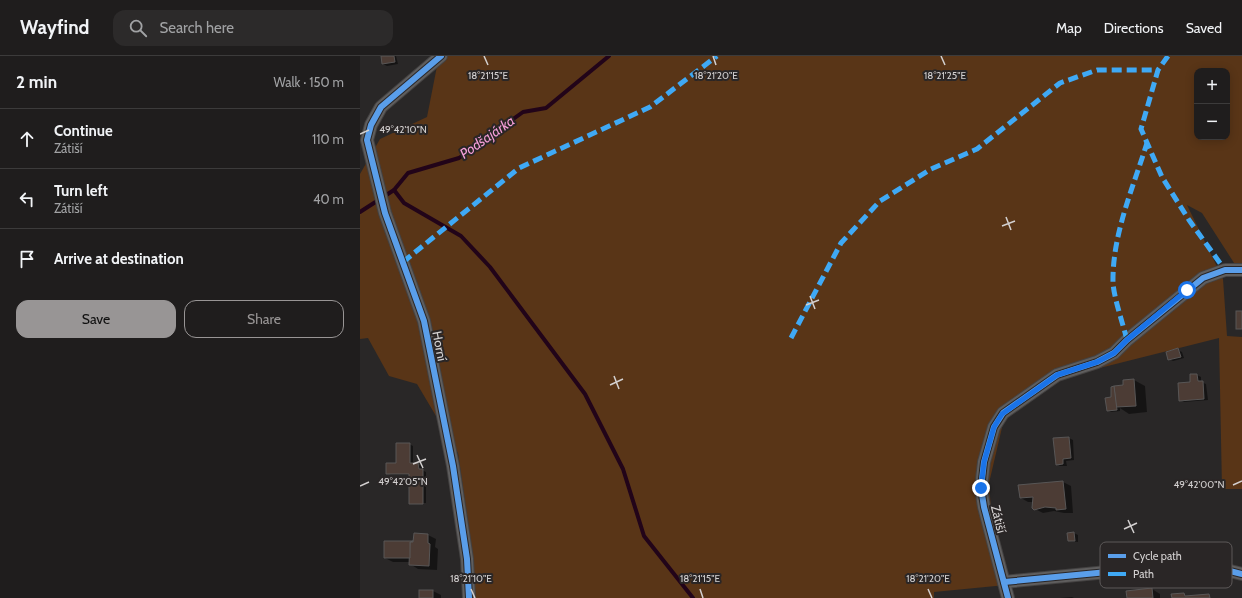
<!DOCTYPE html>
<meta charset="utf-8">
<style>
body{margin:0;font-family:Cabin,sans-serif;background:#2c2a2a;color:#f1f3f6}
.controls{position:absolute;right:12px;top:12px;display:grid;overflow:hidden;border-radius:8px;box-shadow:0 2px 10px #0003}
.controls button{width:36px;height:36px;display:grid;place-items:center;padding:0;border:0;border-bottom:1px solid #3c3b3b;background:#1f1d1d;color:#f1f3f6;font:20px sans-serif}
.stop{position:absolute;width:12px;height:12px;margin:-9px;border:3px solid #1a73e8;border-radius:50%;background:#fff}
.stop.end{background:#1a73e8;border-color:#fff;box-shadow:0 1px 4px #0008}
.list{margin:0;padding:0;list-style:none}
h2{display:flex;justify-content:space-between;align-items:center;height:52px;margin:0;padding:0 16px;font-size:17px}
h2 small{font-size:13px;font-weight:400;color:#a1a2a4}
.list li{display:grid;grid-template-columns:26px 1fr auto;gap:12px;align-items:center;box-sizing:border-box;height:60px;padding:0 16px;border-top:1px solid #3c3b3b}
.list b{display:block;font-size:15px;white-space:nowrap}
.list p{margin:0;font-size:13px;white-space:nowrap;color:#a1a2a4}
.list em{font-size:13px;font-style:normal;color:#a1a2a4}
.actions{display:flex;gap:8px;padding:12px 16px}
.actions a{flex:1;padding:9px 0;border:1px solid #989595;border-radius:12px;text-align:center;font-size:14px;color:#989595}
.actions .main{background:#989595;color:#111}
.icon{flex:none;width:22px;height:22px;fill:none;stroke:currentColor;stroke-width:2;stroke-linecap:round;stroke-linejoin:round}
.map{position:relative;flex:none;width:882px;height:542px;overflow:hidden}
header{display:flex;align-items:center;gap:24px;box-sizing:border-box;height:56px;padding:0 20px;background:#1f1d1d;border-bottom:1px solid #3c3b3b}
header strong{font-size:19px}
nav{display:flex;gap:22px;margin-inline-start:auto;font-size:14px}
.search{width:280px;height:36px;background:#2c2a2a;display:flex;align-items:center;gap:10px;box-sizing:border-box;padding:0 14px;border-radius:12px;color:#a1a2a4;font-size:15px}
main{display:flex}
aside{flex:1;background:#1f1d1d}
.map>svg:first-child{display:block}
.green{fill:#593517;fill-rule:evenodd}
.shadow{fill:#0007}
.lines{fill:none;stroke-linecap:round;stroke-linejoin:round}
.stream{stroke:#220419;stroke-width:4}
.building{fill:#4c3c35;stroke:#585656}
.minor-casing{stroke:#444242;stroke-width:14}
.minor{stroke:#5f5e5e;stroke-width:12}
.quiet{stroke:#3fa9f5;stroke-width:5;stroke-dasharray:10 5;stroke-linecap:butt}
.cycleway-casing{stroke:#2a2626;stroke-width:8}
.cycleway{stroke:#5a9eea;stroke-width:6}
.route{stroke:#1a73e8;stroke-width:5}
.ticks{fill:none;stroke:#d3d0d0;stroke-width:1.5}
.labels{text-anchor:middle;dominant-baseline:central;stroke-width:4;stroke-linejoin:round;paint-order:stroke}
.street-label{font-size:13px;fill:#d3d0d0;stroke:#2a2626}
.water-label{font-size:14px;font-style:italic;fill:#f69fd9;stroke:#2a2626}
.key{fill:#2a2626;stroke:#5d5959;stroke-width:1}
.key-label{font-size:11px;fill:#d3d0d0}
.ticks-label{font-size:10px;text-anchor:middle;fill:#d3d0d0;stroke:#2a2626;stroke-width:4;stroke-linejoin:round;paint-order:stroke}
</style>
<header>
<strong>Wayfind</strong>
<div class="search"><svg class="icon" aria-label="search" viewBox="0 0 24 24"><circle cx="10" cy="10" r="6"/><path d="M15 15l6 6"/></svg>Search here</div>
<nav><a>Map</a><a>Directions</a><a>Saved</a></nav>
</header>
<main>
<aside>
<h2>2 min<small>Walk · 150 m</small></h2>
<ul class="list">
<li><svg class="icon" aria-label="ahead" viewBox="0 0 24 24"><path d="M12 20V5M6 11l6-6 6 6"/></svg><div><b>Continue</b><p>Zátiší</p></div><em>110 m</em></li>
<li><svg class="icon" aria-label="left" viewBox="0 0 24 24"><path d="M17 20v-9H6M10 6l-5 5 5 5"/></svg><div><b>Turn left</b><p>Zátiší</p></div><em>40 m</em></li>
<li><svg class="icon" aria-label="arrive" viewBox="0 0 24 24"><path d="M6 21V4h12l-3 4 3 4H6"/></svg><div><b>Arrive at destination</b></div></li>
</ul>
<div class="actions"><a class="main">Save</a><a>Share</a></div>
</aside>
<div class="map">
<svg width="882" height="542" viewBox="0 0 882 542">
<rect width="100%" height="100%" fill="#292727"/>
<!-- green -->
<path class="green" d="M 79,0 L 882,0 L 882,210 L 876,210 L 842,157 L 827,149 L 863,223 L 867,280 L 882,281 L 882,433 L 862,433 L 859,282 L 700,322 L 644,363 L 629,427 L 632,466 L 646,529 L 574,536 L 574,542 L 116,542 L 109,472 L 98,397 L 57,328 L 29,320 L 8,282 L 0,283 L 0,118 L 20,83 L 67,61 ZM 837,15 L 867,15 L 867,81 L 837,81 Z"/>
<!-- shadow -->
<g class="shadow">
<polygon points="22,0 36,0 38,8 27,10 23,8"/>
<polygon points="818,294 822,296 824,302 813,305 809,303"/>
<polygon points="831,319 837,319 841,321 841,326 846,328 848,344 824,346 820,344 831,327"/>
<polygon points="774,324 785,330 787,356 769,358 760,352 760,355 751,356 747,354 753,342"/>
<polygon points="709,382 713,384 714,404 706,405 707,410 700,410 697,408 695,383"/>
<polygon points="49,388 53,390 53,408 62,410 62,414 66,416 66,447 50,447 50,419 31,419 27,417 37,408"/>
<polygon points="703,426 711,430 713,457 704,457 694,455 683,457 673,452 673,446 668,446 661,442 659,430"/>
<polygon points="714,477 718,479 718,486 709,485"/>
<polygon points="68,479 76,483 75,491 78,493 77,514 58,513 50,508 50,506 33,506 25,502 25,486 54,486"/>
<polygon points="792,533 800,538 800,542 768,542 767,536"/>
<polygon points="73,535 81,539 81,542 60,542"/>
<polygon points="712,541 714,542 700,542"/>
</g>
<g class="lines">
<!-- stream -->
<g class="stream">
<polyline points="34,134 44,147 101,180 130,211 225,338 263,413 284,480 333,542"/>
<polyline points="0,156 34,134 48,117 99,102 163,56 186,52 249,0"/>
</g>
</g>
<!-- building -->
<g class="building">
<polygon points="21,0 34,0 35,6 22,8"/>
<rect x="876" y="255" width="6" height="18"/>
<polygon points="818,292 821,301 808,304 806,296"/>
<polygon points="830,318 837,318 838,325 843,325 844,343 819,345 818,327 830,326"/>
<polygon points="774,323 776,350 756,351 754,330 763,329 763,324"/>
<polygon points="754,330 757,354 747,355 745,342 751,341 751,331"/>
<polygon points="709,381 711,402 703,403 703,408 696,409 693,382"/>
<polygon points="36,387 50,387 50,407 58,407 59,413 63,413 63,448 49,448 49,418 26,418 26,407 36,407"/>
<polygon points="703,425 706,453 696,454 696,452 685,451 674,454 672,452 673,441 660,442 658,429"/>
<polygon points="714,476 715,485 708,485 707,477"/>
<polygon points="54,477 68,478 68,487 70,488 69,510 49,509 50,486 53,486"/>
<polygon points="24,485 53,485 50,486 50,502 24,502"/>
<polygon points="792,532 793,542 767,542 766,535"/>
<rect x="59" y="534" width="14" height="8"/>
<polygon points="824,537 825,540 849,538 850,542 812,542 811,538"/>
</g>
<g class="lines">
<defs>
<g id="minor">
<polyline points="81,0 21,51 11,69 7,84 25,157 64,265 93,410 107,503 109,542"/>
<polyline points="644,526 758,515 866,514 882,518"/>
<polyline points="648,542 624,451 621,432 624,406 634,371 643,357 697,319 737,306 754,297 767,284 843,222 865,214 882,214"/>
</g>
</defs>
<!-- minor casing -->
<use href="#minor" class="minor-casing"/>
<!-- minor -->
<use href="#minor" class="minor"/>
<!-- quiet -->
<g class="quiet">
<polyline points="808,0 798,14 781,73 802,121 829,164 865,214"/>
<polyline points="43,206 159,112 290,51 357,0"/>
<polyline points="431,282 481,187 520,145 571,113 617,93 700,27 737,14 798,14"/>
<path d="M 767,284 C 763,268 754,242 753,227 C 752,179 773,132 787,87"/>
</g>
<defs>
<g id="cycleway">
<polyline points="81,0 21,51 11,69 7,84 25,157 64,265 93,410 107,503 109,542"/>
<polyline points="644,526 758,515 866,514 882,518"/>
<polyline points="648,542 624,451 621,432 624,406 634,371 643,357 697,319 737,306 754,297 767,284 843,222 865,214 882,214"/>
</g>
</defs>
<!-- cycleway casing -->
<use href="#cycleway" class="cycleway-casing"/>
<!-- cycleway -->
<use href="#cycleway" class="cycleway"/>
</g>
<g class="lines">
<!-- route -->
<polyline class="route" points="621,432 624,406 634,371 642,358 697,319 737,306 754,297 767,284 827,234"/>
</g>
<!-- ticks -->
<path class="ticks" d="M 124,0 L 128,9M 353,0 L 356,9M 581,0 L 585,9M 0,78 L 9,74M 646,161 L 651,174M 642,170 L 655,165M 450,240 L 455,253M 446,249 L 459,244M 254,320 L 259,333M 250,329 L 263,323M 57,399 L 63,412M 53,408 L 66,403M 873,429 L 882,425M 0,430 L 9,426M 768,464 L 774,477M 764,473 L 777,467M 111,533 L 115,542M 340,533 L 343,542M 568,533 L 572,542"/>
<g class="labels">
<!-- street labels -->
<g class="street-label">
<text transform="translate(80 290) rotate(79)">Horní</text>
<text transform="translate(639 463) rotate(76)">Zátiší</text>
</g>
<!-- water labels -->
<g class="water-label">
<text transform="translate(127 81) rotate(-35)">Podšajárka</text>
</g>
</g>
<!-- legend -->
<rect x="740" y="486" width="132" height="46" rx="6" class="key"/>
<rect x="748" y="498" width="18" height="4" fill="#5a9eea"/>
<rect x="748" y="516" width="18" height="4" fill="#3fa9f5"/>
<g class="key-label">
<text x="773" y="504">Cycle path</text>
<text x="773" y="522">Path</text>
</g>
<g class="ticks-label">
<text x="128" y="23">18°21'15"E</text>
<text x="356" y="23">18°21'20"E</text>
<text x="585" y="23">18°21'25"E</text>
<text x="43" y="77">49°42'10"N</text>
<text x="43" y="429">49°42'05"N</text>
<text x="839" y="432">49°42'00"N</text>
<text x="111" y="526">18°21'10"E</text>
<text x="340" y="526">18°21'15"E</text>
<text x="568" y="526">18°21'20"E</text>
</g>
</svg>
<div class="controls">
<button>+</button>
<button>−</button>
</div>
<div class="stop" style="left:827px;top:234px"></div>
<div class="stop end" style="left:621px;top:432px"></div>
</div>
</main>
